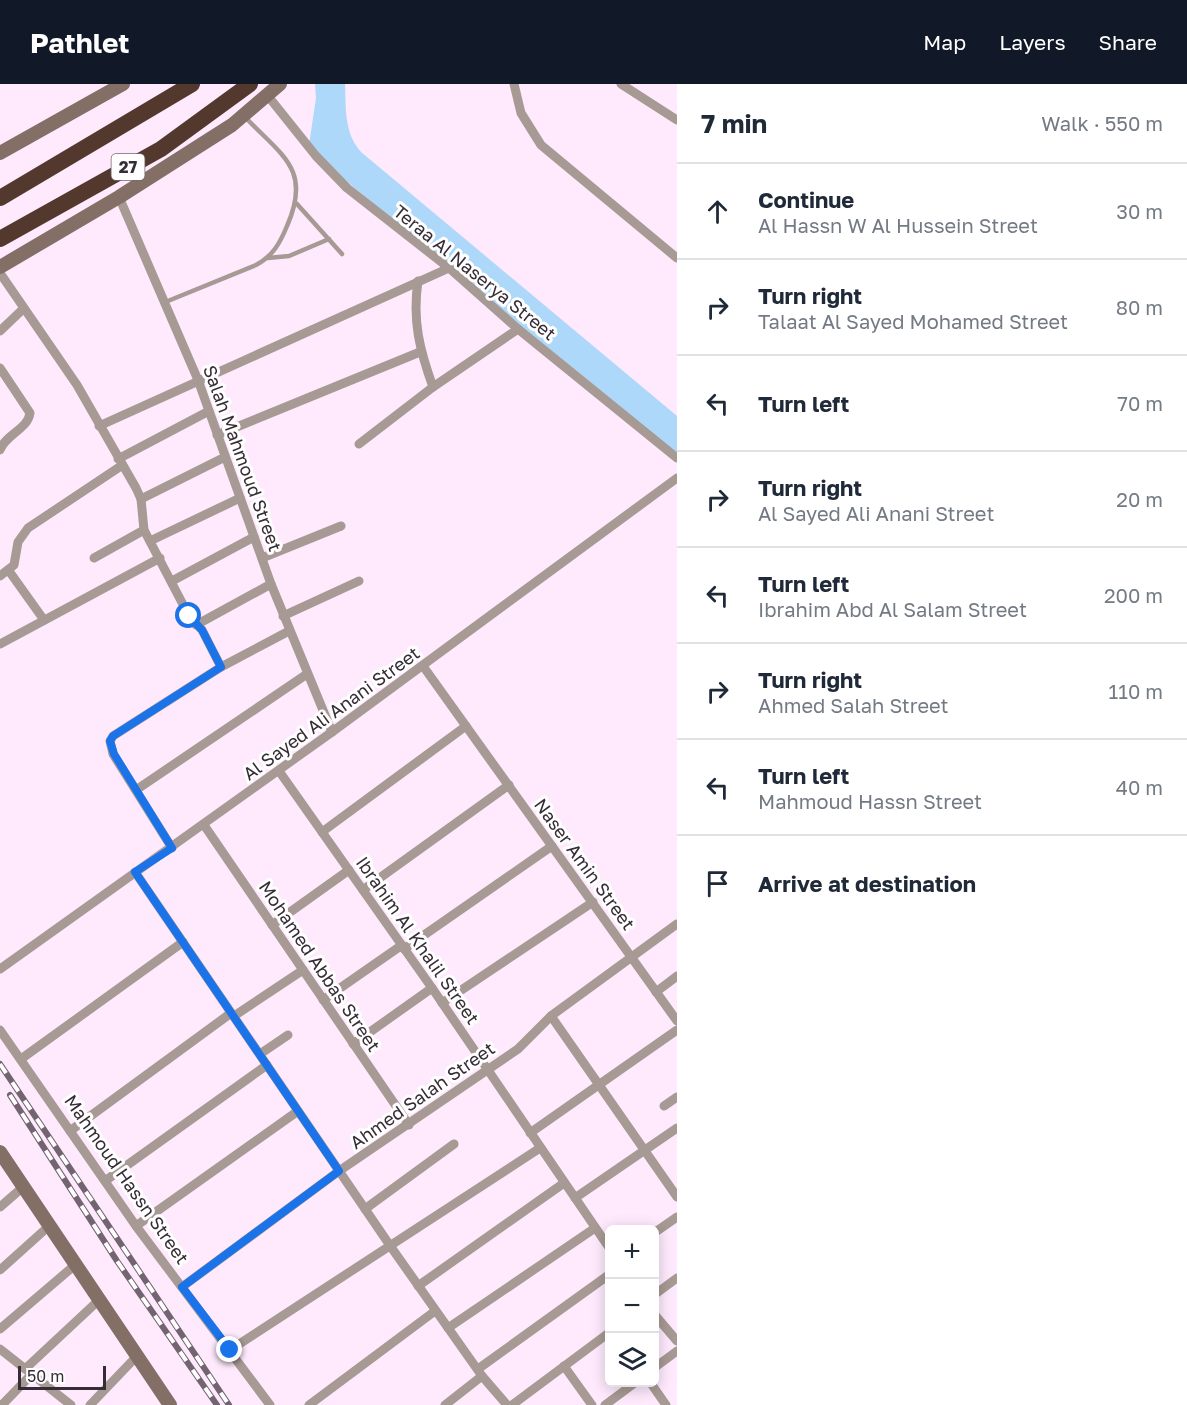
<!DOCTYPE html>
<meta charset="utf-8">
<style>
body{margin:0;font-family:"Golos Text",sans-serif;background:#f2f2f3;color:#1f2937}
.controls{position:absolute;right:18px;bottom:18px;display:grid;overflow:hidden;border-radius:9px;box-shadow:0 3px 15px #0003}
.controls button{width:54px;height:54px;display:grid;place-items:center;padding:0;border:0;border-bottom:2px solid #e0e1e3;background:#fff;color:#1f2937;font:30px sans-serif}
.scale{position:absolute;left:18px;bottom:15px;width:88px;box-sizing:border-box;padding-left:6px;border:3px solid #362c35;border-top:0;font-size:16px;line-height:21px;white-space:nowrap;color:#362c35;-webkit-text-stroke:4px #fefefe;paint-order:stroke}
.stop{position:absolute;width:18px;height:18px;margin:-14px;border:4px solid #1a73e8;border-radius:50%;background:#fff}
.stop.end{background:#1a73e8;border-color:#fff;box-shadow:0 2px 6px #0008}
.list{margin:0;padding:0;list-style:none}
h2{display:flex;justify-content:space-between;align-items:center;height:78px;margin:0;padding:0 24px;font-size:26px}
h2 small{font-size:20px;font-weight:400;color:#747a83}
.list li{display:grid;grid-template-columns:39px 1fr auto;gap:18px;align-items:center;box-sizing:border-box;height:96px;padding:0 24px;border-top:2px solid #e0e1e3}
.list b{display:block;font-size:22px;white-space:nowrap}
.list p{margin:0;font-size:20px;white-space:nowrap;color:#747a83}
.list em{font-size:20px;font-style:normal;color:#747a83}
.icon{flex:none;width:33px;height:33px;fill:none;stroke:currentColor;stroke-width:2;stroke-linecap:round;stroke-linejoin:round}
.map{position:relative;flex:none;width:677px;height:1321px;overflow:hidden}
header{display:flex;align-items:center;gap:36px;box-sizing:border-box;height:84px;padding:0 30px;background:#111827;color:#fff}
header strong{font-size:28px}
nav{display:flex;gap:33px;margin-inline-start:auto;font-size:21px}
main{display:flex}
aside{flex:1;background:#fff}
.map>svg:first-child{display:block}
.water{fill:#add8fa}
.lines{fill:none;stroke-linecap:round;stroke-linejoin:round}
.lane{stroke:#a79993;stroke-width:4.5}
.street{stroke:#a79993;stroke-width:9}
.secondary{stroke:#836f66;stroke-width:14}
.highway{stroke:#53392d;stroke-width:16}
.rail-casing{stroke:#726571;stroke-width:6}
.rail{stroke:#fefefe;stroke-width:4;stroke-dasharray:11;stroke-linecap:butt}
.route{stroke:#1a73e8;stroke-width:8}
.labels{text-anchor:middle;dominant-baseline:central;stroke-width:6;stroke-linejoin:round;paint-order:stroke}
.shield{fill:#fefefe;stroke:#726b71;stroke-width:1.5}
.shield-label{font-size:16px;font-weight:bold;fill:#362c35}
.street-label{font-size:18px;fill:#362c35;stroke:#fefefe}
</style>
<header>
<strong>Pathlet</strong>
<nav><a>Map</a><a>Layers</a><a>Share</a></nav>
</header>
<main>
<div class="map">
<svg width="677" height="1321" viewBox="0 0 677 1321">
<rect width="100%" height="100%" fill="#fee9fd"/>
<!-- water -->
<path class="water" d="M 315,0 L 345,0 C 346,24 344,49 361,68 L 677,332 L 677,372 L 315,71 L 309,61 L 316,14 Z"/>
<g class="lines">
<!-- lane -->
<g class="lane">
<polyline points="297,120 342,170"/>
<polyline points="268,174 289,172 329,155"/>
<path d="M 163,219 L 256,181 C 273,172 280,159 287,142 C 312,85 282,72 245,33"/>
</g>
<!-- street -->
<g class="street">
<polyline points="514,0 521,29 541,61 677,174"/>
<polyline points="621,0 677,36"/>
<polyline points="268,12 316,72 347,104 449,184 518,245 677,374"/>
<polyline points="119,113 198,296 271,500 332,648"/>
<polyline points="0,189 77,301 136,404 141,415 144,446 189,532 202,546 221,583"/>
<path d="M 418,197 C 412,237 420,267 433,303"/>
<polyline points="0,247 22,226"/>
<path d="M 0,284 L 30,329 C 28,345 6,350 0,366"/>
<polyline points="99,342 449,184"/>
<polyline points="217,351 420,268"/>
<polyline points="359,360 433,303 518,245"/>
<polyline points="118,375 209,327"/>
<polyline points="141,415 225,373"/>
<polyline points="150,457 240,414"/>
<polyline points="94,474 144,446"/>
<polyline points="262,474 341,442"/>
<polyline points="9,487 44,536"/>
<polyline points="0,492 14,481 18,458 28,444 121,382"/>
<polyline points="172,497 254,453"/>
<polyline points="283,532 359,497"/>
<polyline points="196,541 271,500"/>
<polyline points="0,560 160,474"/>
<polyline points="423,582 677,937"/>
<polyline points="279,687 432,904 610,1165"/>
<polyline points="136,706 307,590"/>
<polyline points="204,741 409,1041"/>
<polyline points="322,748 466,642"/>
<polyline points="172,764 113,670 110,657 113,652 221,583 289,547"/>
<polyline points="135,788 391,1163 482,1292 507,1321"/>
<polyline points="363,806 509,701"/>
<polyline points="272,841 349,786"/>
<polyline points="404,865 552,762"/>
<polyline points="0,885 332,648 677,394"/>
<polyline points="656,908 677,892"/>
<polyline points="323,916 402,861"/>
<polyline points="442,919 593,818"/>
<polyline points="234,932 303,886"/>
<polyline points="551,932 677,1113"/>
<polyline points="0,946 136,1142 270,1321"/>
<polyline points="353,960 432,904"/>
<polyline points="260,970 288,951"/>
<polyline points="21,975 183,858"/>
<polyline points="664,1022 677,1013"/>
<polyline points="70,1047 231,929"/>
<polyline points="530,1049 677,946"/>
<polyline points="105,1097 267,981"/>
<polyline points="575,1114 677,1044"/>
<polyline points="0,1123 23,1103"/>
<polyline points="365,1125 454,1060"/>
<polyline points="136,1142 298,1027"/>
<polyline points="654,1149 677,1133"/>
<polyline points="0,1186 49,1142"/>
<polyline points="418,1202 564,1099"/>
<polyline points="182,1203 339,1087 518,965 551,932 677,840"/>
<polyline points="654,1211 677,1194"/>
<polyline points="654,1230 677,1257"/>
<polyline points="448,1244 595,1144"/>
<polyline points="0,1245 75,1181"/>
<polyline points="0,1265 71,1321"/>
<polyline points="230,1266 540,1064"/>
<polyline points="564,1282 592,1321"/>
<polyline points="654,1284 677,1267"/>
<polyline points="25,1285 99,1216"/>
<polyline points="478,1285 610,1190"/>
<polyline points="650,1298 666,1321"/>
<polyline points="2,1321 32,1290"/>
<polyline points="90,1321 136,1273"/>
<polyline points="309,1321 435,1227"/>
<polyline points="445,1321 482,1292"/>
<polyline points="512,1321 610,1248"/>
<polyline points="605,1321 636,1298"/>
</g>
<!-- secondary -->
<g class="secondary">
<polyline points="0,69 123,0"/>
<polyline points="0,183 119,113 232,41 280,0"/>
<polyline points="0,1068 170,1321"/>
</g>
<!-- highway -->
<g class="highway">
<polyline points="0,114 192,0"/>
<polyline points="0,155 161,65 250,0"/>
</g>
<defs>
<g id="rail">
<polyline points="0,980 229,1321"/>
<polyline points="10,1011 117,1177 217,1321"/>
</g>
</defs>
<!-- rail casing -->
<use href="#rail" class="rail-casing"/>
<!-- rail -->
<use href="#rail" class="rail"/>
</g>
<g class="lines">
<!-- route -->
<polyline class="route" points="189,532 202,546 221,583 113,652 110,657 114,670 172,764 135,788 339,1087 182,1203 230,1266"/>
</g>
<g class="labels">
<!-- shield labels -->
<rect class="shield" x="111.5" y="70" width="33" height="26" rx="4.5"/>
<g class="shield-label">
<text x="128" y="83">27</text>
</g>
<!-- street labels -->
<g class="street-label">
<text transform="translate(475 188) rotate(39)">Teraa Al Naserya Street</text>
<text transform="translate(243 374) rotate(70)">Salah Mahmoud Street</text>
<text transform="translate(331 629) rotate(-36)">Al Sayed Ali Anani Street</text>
<text transform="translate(585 780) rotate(54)">Naser Amin Street</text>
<text transform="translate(418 856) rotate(55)">Ibrahim Al Khalil Street</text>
<text transform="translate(320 882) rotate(56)">Mohamed Abbas Street</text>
<text transform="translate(422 1011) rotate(-35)">Ahmed Salah Street</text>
<text transform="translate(127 1095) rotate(55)">Mahmoud Hassn Street</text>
</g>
</g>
</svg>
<div class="controls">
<button>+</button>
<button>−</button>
<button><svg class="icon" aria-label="layers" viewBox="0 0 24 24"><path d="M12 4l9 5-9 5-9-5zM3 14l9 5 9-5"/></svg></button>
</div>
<div class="scale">50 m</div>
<div class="stop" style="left:189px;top:532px"></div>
<div class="stop end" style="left:230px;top:1266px"></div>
</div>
<aside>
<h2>7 min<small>Walk · 550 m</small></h2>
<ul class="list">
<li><svg class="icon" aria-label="ahead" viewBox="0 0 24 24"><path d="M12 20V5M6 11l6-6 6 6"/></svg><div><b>Continue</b><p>Al Hassn W Al Hussein Street</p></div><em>30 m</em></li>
<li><svg class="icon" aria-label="right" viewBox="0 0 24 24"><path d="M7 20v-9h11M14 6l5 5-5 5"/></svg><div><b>Turn right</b><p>Talaat Al Sayed Mohamed Street</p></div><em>80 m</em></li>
<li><svg class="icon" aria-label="left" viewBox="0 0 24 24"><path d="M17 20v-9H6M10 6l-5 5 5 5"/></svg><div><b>Turn left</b></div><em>70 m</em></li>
<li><svg class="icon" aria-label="right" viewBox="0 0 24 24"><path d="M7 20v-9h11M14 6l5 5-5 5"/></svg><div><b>Turn right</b><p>Al Sayed Ali Anani Street</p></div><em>20 m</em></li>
<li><svg class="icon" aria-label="left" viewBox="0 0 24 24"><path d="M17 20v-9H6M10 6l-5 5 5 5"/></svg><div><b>Turn left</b><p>Ibrahim Abd Al Salam Street</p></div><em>200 m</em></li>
<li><svg class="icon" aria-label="right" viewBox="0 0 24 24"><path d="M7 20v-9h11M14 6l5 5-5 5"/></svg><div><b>Turn right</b><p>Ahmed Salah Street</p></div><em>110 m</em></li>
<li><svg class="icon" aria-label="left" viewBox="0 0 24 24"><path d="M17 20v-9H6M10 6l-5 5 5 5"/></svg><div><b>Turn left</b><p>Mahmoud Hassn Street</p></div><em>40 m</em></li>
<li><svg class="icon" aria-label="arrive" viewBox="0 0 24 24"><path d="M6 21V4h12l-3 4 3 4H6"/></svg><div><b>Arrive at destination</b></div></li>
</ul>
</aside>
</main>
